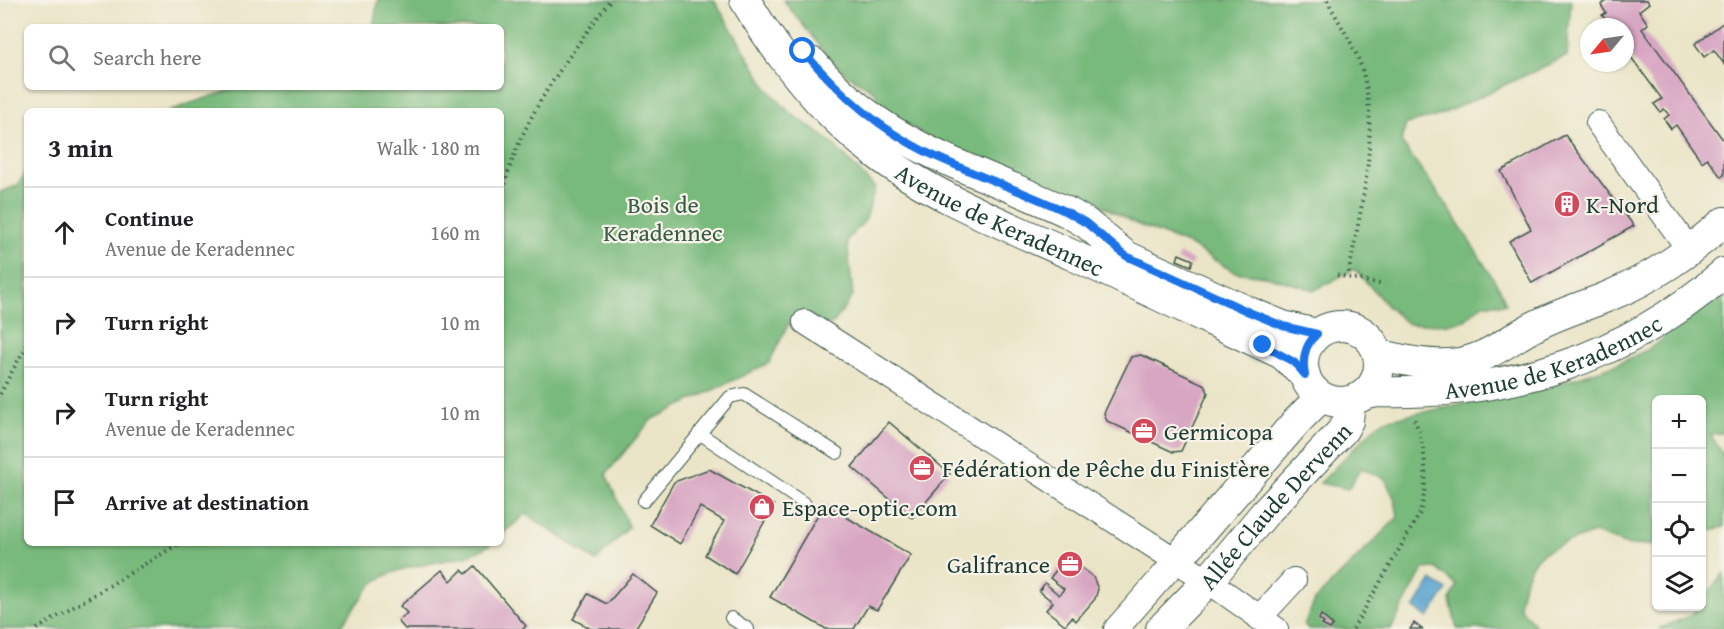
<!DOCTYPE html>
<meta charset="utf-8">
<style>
body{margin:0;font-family:"Gentium Book Plus",serif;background:#f6f6f6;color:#202124}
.controls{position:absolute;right:18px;bottom:18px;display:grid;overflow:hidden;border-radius:9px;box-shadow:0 2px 4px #0004}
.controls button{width:54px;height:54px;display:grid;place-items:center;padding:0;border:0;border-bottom:2px solid #e0e0e0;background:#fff;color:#202124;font:30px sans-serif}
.compass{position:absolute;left:1580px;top:18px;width:54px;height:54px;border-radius:50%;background:#fff;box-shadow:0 2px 4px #0004;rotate:241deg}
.stop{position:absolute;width:18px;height:18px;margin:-14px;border:4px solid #1a73e8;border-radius:50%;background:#fff}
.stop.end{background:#1a73e8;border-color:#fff;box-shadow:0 2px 6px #0008}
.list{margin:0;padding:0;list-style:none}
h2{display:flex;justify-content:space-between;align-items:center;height:78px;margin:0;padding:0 24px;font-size:26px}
h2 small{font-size:20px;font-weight:400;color:#757577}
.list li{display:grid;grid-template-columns:39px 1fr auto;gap:18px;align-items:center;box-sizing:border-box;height:90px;padding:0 24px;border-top:2px solid #e0e0e0}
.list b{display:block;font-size:22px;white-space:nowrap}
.list p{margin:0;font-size:20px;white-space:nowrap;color:#757577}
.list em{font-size:20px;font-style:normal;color:#757577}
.icon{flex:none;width:33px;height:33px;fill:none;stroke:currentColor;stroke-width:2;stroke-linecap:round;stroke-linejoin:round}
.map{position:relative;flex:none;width:1724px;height:629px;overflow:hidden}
.search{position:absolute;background:#fff;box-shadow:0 2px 4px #0004;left:24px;top:24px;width:480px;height:66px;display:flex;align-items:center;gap:15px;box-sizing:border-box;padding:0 21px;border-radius:9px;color:#757577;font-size:22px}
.panel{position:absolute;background:#fff;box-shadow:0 2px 4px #0004;left:24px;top:108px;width:480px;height:438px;border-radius:9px}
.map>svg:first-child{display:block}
.forest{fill:#78b97c;stroke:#4c7b58;stroke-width:1.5}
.water{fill:#59a3d0;stroke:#3c7082;stroke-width:1.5}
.building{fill:#d8a6c3}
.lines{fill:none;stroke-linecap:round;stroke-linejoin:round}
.service-casing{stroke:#3d564a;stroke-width:14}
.minor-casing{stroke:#3d564a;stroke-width:26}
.tertiary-casing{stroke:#3d564a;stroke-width:32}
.path{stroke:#3d564a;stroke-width:4;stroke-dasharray:1.5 4.5;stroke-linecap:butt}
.service{stroke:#fff;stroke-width:12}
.minor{stroke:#fff;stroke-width:24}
.tertiary{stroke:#fff;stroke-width:30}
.route{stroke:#1a73e8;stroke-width:8}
.labels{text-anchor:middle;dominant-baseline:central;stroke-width:4.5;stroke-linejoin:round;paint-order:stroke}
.park-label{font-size:24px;fill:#375c47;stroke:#f7f3e8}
.poi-label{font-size:24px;fill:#1f3d34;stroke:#f7f3e8;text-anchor:start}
.street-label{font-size:24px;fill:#1f3d34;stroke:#f7f3e8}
</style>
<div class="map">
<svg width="1724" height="629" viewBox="0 0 1724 629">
<rect width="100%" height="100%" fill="#f7f3e8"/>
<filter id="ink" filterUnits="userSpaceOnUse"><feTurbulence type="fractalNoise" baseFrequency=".0167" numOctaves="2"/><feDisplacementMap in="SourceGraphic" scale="12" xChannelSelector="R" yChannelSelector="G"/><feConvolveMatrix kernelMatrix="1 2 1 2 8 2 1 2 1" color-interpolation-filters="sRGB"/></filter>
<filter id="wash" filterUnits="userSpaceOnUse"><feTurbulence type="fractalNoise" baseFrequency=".008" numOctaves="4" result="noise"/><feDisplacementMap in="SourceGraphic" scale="24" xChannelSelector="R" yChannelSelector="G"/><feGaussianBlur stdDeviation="1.35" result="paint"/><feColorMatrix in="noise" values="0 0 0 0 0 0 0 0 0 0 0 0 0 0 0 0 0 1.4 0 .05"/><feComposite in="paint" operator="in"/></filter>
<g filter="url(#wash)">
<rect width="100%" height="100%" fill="#eae5c7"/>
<!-- forest -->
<g class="forest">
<polygon points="378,0 714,0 767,88 789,112 830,141 875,188 866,219 847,240 853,296 832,325 791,319 769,363 651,420 606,474 629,527 596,561 526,514 501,535 501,111 168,111 239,87 501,87 501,27 373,27"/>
<polygon points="783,0 1571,0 1567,56 1438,116 1406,124 1401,142 1444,201 1500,289 1506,304 1483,304 1465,320 1447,324 1408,324 1388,307 1355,269 1315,290 1265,276 1234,272 1190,245 1136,224 1099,204 947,148 883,111 875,92 846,74 826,54"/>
<path d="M 27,171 L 27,543 L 492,543 C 464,566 409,558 375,582 C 365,589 349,618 338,629 L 0,629 L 0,192 L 17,186 Z"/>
<path d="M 1724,279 L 1724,433 L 1710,434 L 1724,456 L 1724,527 L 1702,532 L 1702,400 L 1656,400 L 1656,544 L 1630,546 L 1594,533 C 1542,553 1530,546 1519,606 L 1538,629 L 1457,629 L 1450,600 L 1457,586 L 1436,568 L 1423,569 L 1391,629 L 1308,629 L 1304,625 L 1315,600 L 1398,517 L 1395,500 L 1385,479 L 1361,468 L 1348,489 L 1320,483 L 1376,426 L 1385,420 L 1551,386 L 1615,365 L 1647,350 L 1662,340 L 1669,329 Z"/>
<polygon points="1724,573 1724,629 1658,629 1692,615 1698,607 1702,606 1702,601"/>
</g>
<!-- water -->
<polygon class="water" points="1432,580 1447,590 1428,618 1414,608"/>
<g id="blocks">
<!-- building -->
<g class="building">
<polygon points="1608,0 1647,0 1649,3 1639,11 1648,24 1642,29 1724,141 1724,175 1721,177 1707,158 1702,162 1676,125 1671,129 1664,119 1669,115 1664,109 1660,112 1654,104 1662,99 1625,49 1625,27 1611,27 1602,15 1606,13 1601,5"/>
<polygon points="1724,22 1724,64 1714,50 1704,57 1695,44"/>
<polygon points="1565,135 1634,226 1532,283 1509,241 1531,229 1501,171"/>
<polygon points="1179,254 1193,260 1191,266 1177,260"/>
<polygon points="1141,355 1205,385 1208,393 1181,451 1173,452 1107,421 1104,413 1131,357"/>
<polygon points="889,422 950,474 912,518 852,467"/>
<polygon points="709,469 774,505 735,574 705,555 724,521 700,507 680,544 650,525 674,482"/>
<polygon points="824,504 911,555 877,610 868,606 854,629 826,629 770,597"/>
<polygon points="1067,556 1093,577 1098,589 1095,599 1076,621 1072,617 1065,625 1046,610 1053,602 1039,591 1045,583 1059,595 1064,589 1050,578"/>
<polygon points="475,566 526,626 523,629 405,629 398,621 407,613 400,606 442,570 451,581 462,570 466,574"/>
<polygon points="633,574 657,593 635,629 591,629 573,619 588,594 607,604"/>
<polygon points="1321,615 1333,625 1330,629 1322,625 1324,623 1319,619"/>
<polygon points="1414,623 1422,629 1410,629"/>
</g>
</g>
</g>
<g filter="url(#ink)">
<use href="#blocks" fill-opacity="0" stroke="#3d564a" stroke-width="1.5"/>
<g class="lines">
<defs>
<g id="service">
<polyline points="699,433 805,504"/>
<polyline points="644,501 730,397 744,394 837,453"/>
<polyline points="731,618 748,629"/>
</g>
<g id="minor">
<polyline points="1598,123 1690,251"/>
<polyline points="805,322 1208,581 1276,629"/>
<polyline points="1259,618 1294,580"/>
<polyline points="1116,629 1176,561"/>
</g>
<g id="tertiary">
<path id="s1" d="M 745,0 C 779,57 821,111 874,152 C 929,195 1008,226 1072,255 C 1142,287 1212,321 1282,354 L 1305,375"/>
<path d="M 813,63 C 884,148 973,167 1069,213 L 1086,223 L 1126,256 L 1249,312 L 1283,326 L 1317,334"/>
<circle cx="1341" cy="364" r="38"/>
<path d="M 1378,354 C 1405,361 1432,367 1459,363 C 1490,358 1510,338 1537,325 C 1560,313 1585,306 1609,296 C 1653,278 1688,253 1724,222"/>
<path id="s2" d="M 1364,395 L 1377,392 C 1509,395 1623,360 1724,273"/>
<polyline points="1176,561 1296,422 1321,397"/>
<path id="s3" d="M 1161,629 L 1208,581 L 1265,513 L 1343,430 L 1348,421 L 1350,401"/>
</g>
</defs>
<!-- service casing -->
<use href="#service" class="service-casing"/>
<!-- minor casing -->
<use href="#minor" class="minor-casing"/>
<!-- tertiary casing -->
<use href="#tertiary" class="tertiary-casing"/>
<!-- path -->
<g class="path">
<path d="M 1327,0 C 1338,22 1355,46 1362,69 C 1381,138 1360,209 1348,277"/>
<path d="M 501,202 C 516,122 564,65 610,0"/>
<polyline points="1337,275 1384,285"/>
<polyline points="0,394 27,344"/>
<polyline points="37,629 180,543"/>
<path d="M 1353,629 L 1419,515 C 1429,486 1427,447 1414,419"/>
</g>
<!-- service -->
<use href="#service" class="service"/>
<!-- minor -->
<use href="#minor" class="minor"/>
<!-- tertiary -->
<use href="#tertiary" class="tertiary"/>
</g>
</g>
<g class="lines" filter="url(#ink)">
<!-- route -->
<path class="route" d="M 803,51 C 838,92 876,127 924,151 C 971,174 1021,190 1069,213 L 1086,223 L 1126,256 L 1249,312 L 1283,326 L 1317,334 C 1304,345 1302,359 1305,375 L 1294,362 L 1263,345"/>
</g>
<!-- icons -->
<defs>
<symbol id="building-disc" viewBox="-11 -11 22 22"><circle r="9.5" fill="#d1495b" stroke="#f7f3e8"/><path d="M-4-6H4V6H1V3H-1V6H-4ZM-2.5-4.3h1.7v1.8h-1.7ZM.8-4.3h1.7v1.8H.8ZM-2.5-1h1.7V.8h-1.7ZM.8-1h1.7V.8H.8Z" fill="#fff"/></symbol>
<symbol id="office-disc" viewBox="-11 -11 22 22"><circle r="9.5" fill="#d1495b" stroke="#f7f3e8"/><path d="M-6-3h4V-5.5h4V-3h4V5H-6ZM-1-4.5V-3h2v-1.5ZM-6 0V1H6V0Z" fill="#fff"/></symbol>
<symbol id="shop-disc" viewBox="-11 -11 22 22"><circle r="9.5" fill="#d1495b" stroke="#f7f3e8"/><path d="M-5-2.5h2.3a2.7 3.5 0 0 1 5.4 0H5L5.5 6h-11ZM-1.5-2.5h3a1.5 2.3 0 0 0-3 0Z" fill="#fff"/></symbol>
</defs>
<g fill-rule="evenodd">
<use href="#building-disc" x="1552" y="189" width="30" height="30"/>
<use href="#office-disc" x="1129" y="416" width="30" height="30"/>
<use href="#office-disc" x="907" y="453" width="30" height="30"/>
<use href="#shop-disc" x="747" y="492" width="30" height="30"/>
<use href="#office-disc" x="1055" y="549" width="30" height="30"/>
</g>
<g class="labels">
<!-- park labels -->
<g class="park-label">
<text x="663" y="204">Bois de<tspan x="663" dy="28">Keradennec</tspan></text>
</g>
<!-- poi labels -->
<g class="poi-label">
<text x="1586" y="204">K-Nord</text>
<text x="1164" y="431">Germicopa</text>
<text x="942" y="468">Fédération de Pêche du Finistère</text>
<text x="782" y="507">Espace-optic.com</text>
<text x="1050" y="564" text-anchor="end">Galifrance</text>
</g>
<!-- street labels -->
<g class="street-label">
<text stroke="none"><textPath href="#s1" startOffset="344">Avenue de Keradennec</textPath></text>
<text stroke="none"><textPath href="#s2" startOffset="195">Avenue de Keradennec</textPath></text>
<text stroke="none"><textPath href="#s3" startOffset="168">Allée Claude Dervenn</textPath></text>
</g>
</g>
</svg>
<div class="controls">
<button>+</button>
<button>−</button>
<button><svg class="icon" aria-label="locate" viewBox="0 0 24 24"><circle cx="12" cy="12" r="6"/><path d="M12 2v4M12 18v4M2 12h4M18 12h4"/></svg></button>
<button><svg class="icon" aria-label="layers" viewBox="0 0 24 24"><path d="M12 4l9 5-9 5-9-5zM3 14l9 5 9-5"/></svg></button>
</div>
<svg class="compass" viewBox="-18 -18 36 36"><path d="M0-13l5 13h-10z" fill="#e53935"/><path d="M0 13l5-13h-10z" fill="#757577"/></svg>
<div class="stop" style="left:803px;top:51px"></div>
<div class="stop end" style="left:1263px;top:345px"></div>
<div class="search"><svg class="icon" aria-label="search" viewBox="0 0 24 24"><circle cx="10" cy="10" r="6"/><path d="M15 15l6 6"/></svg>Search here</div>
<section class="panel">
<h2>3 min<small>Walk · 180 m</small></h2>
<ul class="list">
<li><svg class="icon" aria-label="ahead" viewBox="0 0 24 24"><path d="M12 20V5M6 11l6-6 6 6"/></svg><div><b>Continue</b><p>Avenue de Keradennec</p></div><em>160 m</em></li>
<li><svg class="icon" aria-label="right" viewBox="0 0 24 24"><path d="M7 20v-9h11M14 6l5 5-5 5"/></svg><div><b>Turn right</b></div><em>10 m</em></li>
<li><svg class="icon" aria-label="right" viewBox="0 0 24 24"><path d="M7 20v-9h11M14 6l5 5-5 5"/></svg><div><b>Turn right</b><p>Avenue de Keradennec</p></div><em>10 m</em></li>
<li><svg class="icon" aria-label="arrive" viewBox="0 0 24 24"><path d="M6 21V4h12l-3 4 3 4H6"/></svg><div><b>Arrive at destination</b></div></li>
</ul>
</section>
</div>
